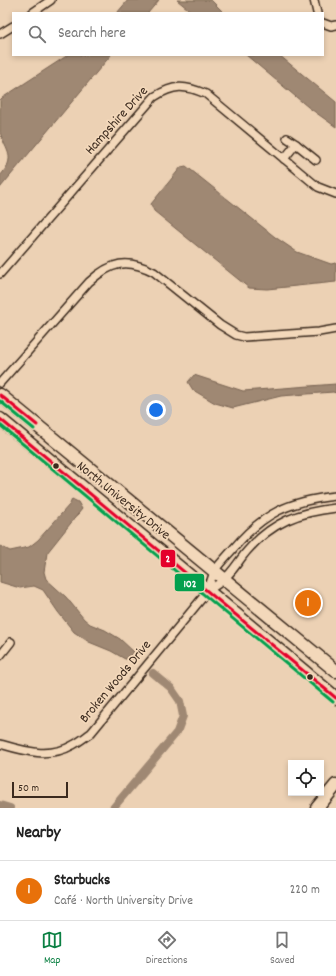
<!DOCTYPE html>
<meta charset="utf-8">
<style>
body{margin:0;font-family:Dekko,sans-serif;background:#f6f6f6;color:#222}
.controls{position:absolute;right:12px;bottom:12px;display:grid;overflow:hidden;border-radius:0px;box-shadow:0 2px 6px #0003}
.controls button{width:36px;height:36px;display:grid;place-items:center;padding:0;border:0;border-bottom:1px solid #e0e0e0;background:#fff;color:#222;font:20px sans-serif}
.scale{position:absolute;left:12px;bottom:10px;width:56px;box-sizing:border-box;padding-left:4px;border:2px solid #3b2a1e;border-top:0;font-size:11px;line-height:14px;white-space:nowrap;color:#3b2a1e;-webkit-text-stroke:3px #f3d8ba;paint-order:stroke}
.you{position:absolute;left:156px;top:410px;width:14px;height:14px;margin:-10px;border:3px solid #fff;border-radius:50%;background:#1a73e8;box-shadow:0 0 0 6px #1a73e833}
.badge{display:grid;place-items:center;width:26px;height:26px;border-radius:50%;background:#0b8043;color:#fff;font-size:13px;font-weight:700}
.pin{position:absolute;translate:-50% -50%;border:2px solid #fff;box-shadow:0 1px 4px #0006}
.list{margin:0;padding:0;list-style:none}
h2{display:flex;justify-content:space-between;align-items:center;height:52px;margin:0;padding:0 16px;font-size:17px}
h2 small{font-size:13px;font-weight:400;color:#767676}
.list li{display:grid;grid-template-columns:26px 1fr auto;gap:12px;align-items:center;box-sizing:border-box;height:60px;padding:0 16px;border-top:1px solid #e0e0e0}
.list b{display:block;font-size:15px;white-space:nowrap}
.list p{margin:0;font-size:13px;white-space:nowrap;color:#767676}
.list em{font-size:13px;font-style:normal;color:#767676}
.icon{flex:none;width:22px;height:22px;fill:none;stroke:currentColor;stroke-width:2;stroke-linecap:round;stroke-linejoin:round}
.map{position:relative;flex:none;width:336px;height:808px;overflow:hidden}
.search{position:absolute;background:#fff;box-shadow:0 2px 6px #0003;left:12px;right:12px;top:12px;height:44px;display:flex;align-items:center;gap:10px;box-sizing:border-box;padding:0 14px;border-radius:0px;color:#767676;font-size:15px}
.sheet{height:112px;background:#fff}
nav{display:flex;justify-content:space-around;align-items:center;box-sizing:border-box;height:56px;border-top:1px solid #e0e0e0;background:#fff;font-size:11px;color:#767676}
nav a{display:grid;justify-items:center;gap:2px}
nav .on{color:#0b8043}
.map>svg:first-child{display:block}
.water{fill:#9f8873;stroke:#776251}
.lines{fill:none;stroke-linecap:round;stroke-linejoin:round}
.canal{stroke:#9f8873;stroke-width:8}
.minor-casing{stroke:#3b2a1e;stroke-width:10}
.primary-casing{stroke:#3b2a1e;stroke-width:15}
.minor{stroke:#f3d8ba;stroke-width:7}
.primary{stroke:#f3d8ba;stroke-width:12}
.bus-1-casing{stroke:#f3d8ba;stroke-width:6}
.bus-2-casing{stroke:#f3d8ba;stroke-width:6}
.bus-1{stroke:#e4002b;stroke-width:3}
.bus-2{stroke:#03a04e;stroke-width:3}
.bus-dot{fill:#3b2a1e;stroke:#f3d8ba;stroke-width:1.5}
.labels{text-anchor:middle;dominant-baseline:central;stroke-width:3.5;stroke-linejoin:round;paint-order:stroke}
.street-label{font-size:14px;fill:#3b2a1e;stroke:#f3d8ba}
.line-badge{stroke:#f3d8ba;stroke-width:1.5}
.badge-label{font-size:11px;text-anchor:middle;font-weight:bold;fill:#fff}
</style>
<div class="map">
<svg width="336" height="808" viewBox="0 0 336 808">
<rect width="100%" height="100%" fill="#ecd1b4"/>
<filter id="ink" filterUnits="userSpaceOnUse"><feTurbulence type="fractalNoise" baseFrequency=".025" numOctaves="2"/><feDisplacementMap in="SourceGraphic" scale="8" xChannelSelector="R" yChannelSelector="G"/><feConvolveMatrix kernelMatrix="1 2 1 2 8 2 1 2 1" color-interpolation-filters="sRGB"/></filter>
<g filter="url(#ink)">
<!-- water -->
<g class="water">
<polygon points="128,0 159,0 148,13 117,13"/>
<polygon points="177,0 211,0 224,13 193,13"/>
<path d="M 68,55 L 111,55 L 0,188 L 0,176 C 17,156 6,153 0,132 C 0,123 0,110 0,100 L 2,98 Z"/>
<polygon points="246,55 279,55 336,102 336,127 308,107"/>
<polygon points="186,166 275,237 297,252 331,264 336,263 336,282 267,289 249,288 154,211 151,204 181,167"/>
<polygon points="194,375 243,391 336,384 336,393 333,392 281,396 233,408 215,403 193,390 188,382"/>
<polygon points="72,499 78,502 82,509 47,553 44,572 46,579 66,597 84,619 90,624 105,630 120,639 134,652 137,659 125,659 111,651 89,642 74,632 58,612 43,590 34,586 20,588 0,582 0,546 10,551 29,547 38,540 70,504"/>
</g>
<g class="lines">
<!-- canal -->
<g class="canal">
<polyline points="0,805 10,808"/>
<polyline points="113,808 177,732 183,716 180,701 171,688 153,673"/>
</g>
<defs>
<g id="minor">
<polyline points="314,0 317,13"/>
<polyline points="32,13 51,0"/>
<polyline points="323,23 331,26 336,25"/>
<polyline points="0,34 13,26"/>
<polyline points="287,138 296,144"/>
<polyline points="284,159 296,144 316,160"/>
<path d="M 0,274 L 154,97 C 174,84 185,85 206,94 L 318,187 L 336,194"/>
<path d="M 0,383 L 89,282 C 111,262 127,258 154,272 L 220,325 L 236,335 L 244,337 L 319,332 L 336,329"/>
<path d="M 208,590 C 210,584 212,576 215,570 C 220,563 227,556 233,549 C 263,513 289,501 336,496"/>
<polyline points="0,656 11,642"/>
<path d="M 0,744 C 24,751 49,759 73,745 C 79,742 85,737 91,733 L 208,591 C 213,587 219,584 223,580 C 233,572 239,560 247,551 C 272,522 299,512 336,508"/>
</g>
<g id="primary">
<polyline points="0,395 336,671"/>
<polyline points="0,419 208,591 336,698"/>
<polyline points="317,808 336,785"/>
</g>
</defs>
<!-- minor casing -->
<use href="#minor" class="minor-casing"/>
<!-- primary casing -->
<use href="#primary" class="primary-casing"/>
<!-- minor -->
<use href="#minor" class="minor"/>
<!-- primary -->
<use href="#primary" class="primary"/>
<defs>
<g id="bus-1">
<polyline points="0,395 37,425"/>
<polyline points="0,419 336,698"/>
</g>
<g id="bus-2">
<polyline points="0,401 34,429"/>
<polyline points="0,425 333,702"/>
</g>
</defs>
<!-- bus-1 casing -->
<use href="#bus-1" class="bus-1-casing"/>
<!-- bus-2 casing -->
<use href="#bus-2" class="bus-2-casing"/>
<!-- bus-1 -->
<use href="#bus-1" class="bus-1"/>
<!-- bus-2 -->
<use href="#bus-2" class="bus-2"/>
</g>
</g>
<!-- markers -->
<g class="bus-dot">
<circle cx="56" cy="466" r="3.5"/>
<circle cx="310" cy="677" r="3.5"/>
</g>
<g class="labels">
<!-- street labels -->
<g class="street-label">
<text transform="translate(117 121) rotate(-48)">Hampshire Drive</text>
<text transform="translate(123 501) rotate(39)">North University Drive</text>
<text transform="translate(116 682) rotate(-50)">Broken Woods Drive</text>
</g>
</g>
<g class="line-badge">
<rect x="160" y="549" width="16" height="19" rx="4" fill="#e4002b"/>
<rect x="174" y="573" width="31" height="19" rx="4" fill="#03a04e"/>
</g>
<g class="badge-label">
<text x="168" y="562">2</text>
<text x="190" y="587">102</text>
</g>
</svg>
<div class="controls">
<button><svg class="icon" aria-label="locate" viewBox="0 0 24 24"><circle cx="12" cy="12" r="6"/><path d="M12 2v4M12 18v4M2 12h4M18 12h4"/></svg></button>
</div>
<div class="scale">50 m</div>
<div class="you"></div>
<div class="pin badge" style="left:308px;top:603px;background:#e8710a">1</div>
<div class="search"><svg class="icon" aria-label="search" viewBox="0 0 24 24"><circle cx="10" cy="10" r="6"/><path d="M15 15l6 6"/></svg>Search here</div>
</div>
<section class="sheet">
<h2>Nearby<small></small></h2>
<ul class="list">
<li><span class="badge" style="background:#e8710a">1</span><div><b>Starbucks</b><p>Café · North University Drive</p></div><em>220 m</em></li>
</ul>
</section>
<nav>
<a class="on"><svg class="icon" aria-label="map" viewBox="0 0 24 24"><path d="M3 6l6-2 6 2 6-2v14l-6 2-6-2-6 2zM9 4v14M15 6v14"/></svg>Map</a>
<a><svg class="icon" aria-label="directions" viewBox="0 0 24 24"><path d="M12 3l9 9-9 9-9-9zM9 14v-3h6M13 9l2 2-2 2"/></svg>Directions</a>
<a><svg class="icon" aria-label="saved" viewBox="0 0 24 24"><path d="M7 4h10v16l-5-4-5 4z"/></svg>Saved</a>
</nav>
